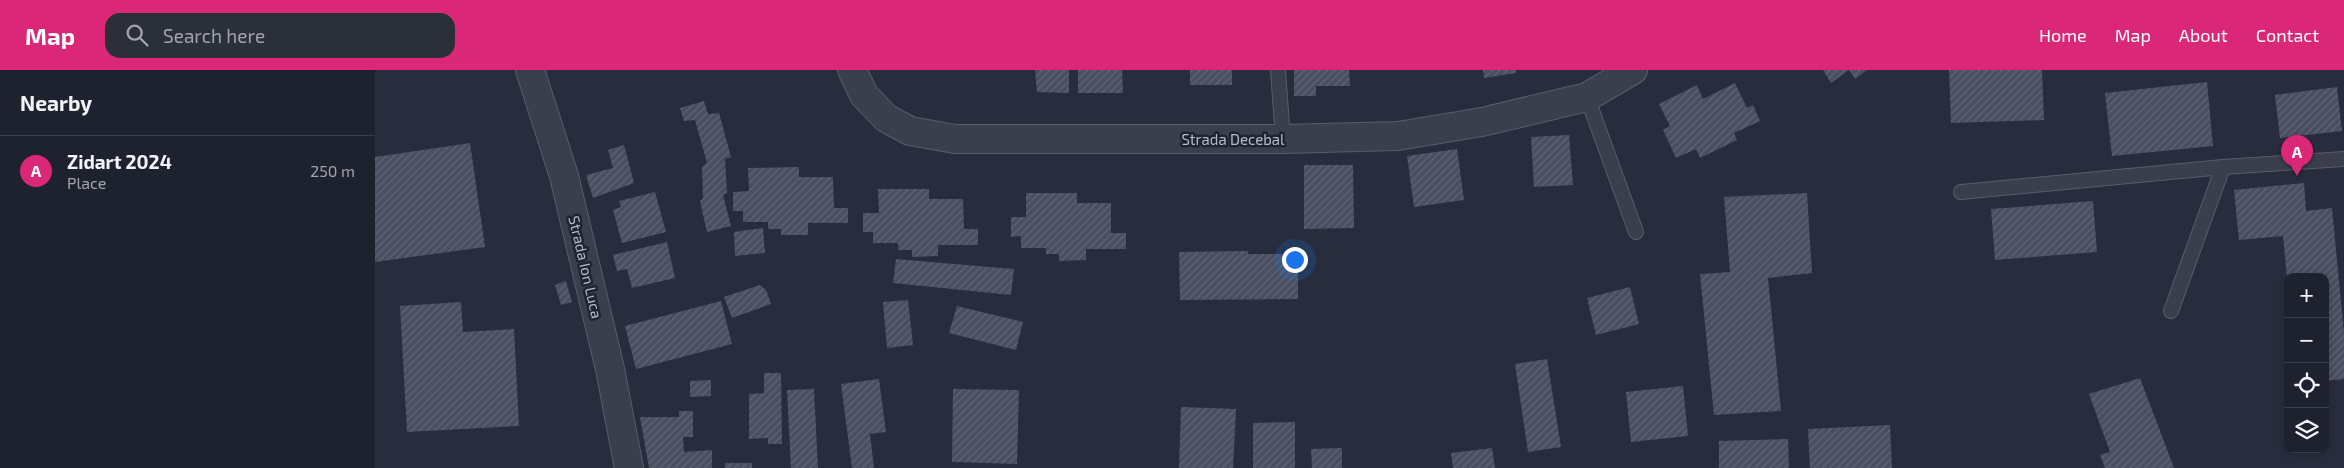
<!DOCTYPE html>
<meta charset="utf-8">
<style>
body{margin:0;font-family:"Exo 2",sans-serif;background:#2b2f3a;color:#f1f3f6}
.controls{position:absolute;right:15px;bottom:15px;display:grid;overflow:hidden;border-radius:10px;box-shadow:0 2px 8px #0003}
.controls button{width:45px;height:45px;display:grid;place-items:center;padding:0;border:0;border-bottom:1px solid #3c3f4a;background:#1e222e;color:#f1f3f6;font:25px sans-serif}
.you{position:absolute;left:919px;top:189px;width:18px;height:18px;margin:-12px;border:4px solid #fff;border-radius:50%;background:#1a73e8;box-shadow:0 0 0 8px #1a73e833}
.badge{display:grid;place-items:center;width:32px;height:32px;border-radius:50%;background:#db2777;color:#fff;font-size:16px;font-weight:700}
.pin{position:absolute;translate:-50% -41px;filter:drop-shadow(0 1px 2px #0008)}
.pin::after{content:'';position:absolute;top:26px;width:18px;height:15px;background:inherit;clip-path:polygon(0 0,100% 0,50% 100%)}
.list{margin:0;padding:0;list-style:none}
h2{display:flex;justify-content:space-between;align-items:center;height:65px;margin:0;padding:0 20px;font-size:21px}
h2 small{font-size:16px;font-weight:400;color:#a1a4aa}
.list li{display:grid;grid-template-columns:32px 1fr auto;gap:15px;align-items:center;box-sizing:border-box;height:70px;padding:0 20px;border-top:1px solid #3c3f4a}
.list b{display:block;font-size:19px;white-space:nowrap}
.list p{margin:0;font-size:16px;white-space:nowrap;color:#a1a4aa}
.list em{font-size:16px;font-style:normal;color:#a1a4aa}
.icon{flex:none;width:28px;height:28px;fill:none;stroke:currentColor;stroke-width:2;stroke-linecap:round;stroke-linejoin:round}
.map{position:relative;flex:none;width:1969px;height:398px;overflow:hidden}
header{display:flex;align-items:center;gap:30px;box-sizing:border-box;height:70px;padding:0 25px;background:#db2777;color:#fff}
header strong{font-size:24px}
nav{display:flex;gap:28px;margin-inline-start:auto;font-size:18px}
.search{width:350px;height:45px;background:#2b2f3a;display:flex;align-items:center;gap:12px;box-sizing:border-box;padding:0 18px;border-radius:15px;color:#a1a4aa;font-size:19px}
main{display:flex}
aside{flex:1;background:#1e222e}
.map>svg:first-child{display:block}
.building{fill:url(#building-hatch)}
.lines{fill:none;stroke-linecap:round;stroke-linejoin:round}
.service-casing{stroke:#595d6b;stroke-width:16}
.minor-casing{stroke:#595d6b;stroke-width:30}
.service{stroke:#3b3f4d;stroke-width:14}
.minor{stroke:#3b3f4d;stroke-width:28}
.labels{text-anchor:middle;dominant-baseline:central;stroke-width:5;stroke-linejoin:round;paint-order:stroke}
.street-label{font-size:15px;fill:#b7bbc8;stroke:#202432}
</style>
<header>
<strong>Map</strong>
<div class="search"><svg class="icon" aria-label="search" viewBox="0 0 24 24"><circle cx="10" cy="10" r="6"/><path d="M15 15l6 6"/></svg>Search here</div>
<nav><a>Home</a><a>Map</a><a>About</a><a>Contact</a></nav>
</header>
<main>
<aside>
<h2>Nearby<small></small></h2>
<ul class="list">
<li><span class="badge">A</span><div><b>Zidart 2024</b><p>Place</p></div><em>250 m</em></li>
</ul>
</aside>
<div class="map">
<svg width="1969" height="398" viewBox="0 0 1969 398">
<defs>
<pattern id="building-hatch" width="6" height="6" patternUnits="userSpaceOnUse" patternTransform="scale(1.25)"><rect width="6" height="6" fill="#494e60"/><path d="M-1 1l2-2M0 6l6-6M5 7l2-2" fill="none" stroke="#616675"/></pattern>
</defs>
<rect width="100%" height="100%" fill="#282d3d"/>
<!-- building -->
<g class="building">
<polygon points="660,0 694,0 694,23 662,22"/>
<polygon points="703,0 747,0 748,23 703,23"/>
<rect x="815" y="0" width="42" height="15"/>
<polygon points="919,0 974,0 975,16 941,16 941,26 919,26"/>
<polygon points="1108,0 1141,0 1141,3 1109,8"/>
<polygon points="1448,0 1474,0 1456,13"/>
<polygon points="1474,0 1492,0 1480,9"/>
<polygon points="1574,0 1667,0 1669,50 1576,53"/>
<polygon points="1832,12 1838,76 1737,86 1730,23"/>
<polygon points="1360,13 1372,38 1378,35 1385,51 1359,63 1362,70 1325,88 1321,79 1301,88 1288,60 1295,56 1284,34 1322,15 1328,29"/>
<polygon points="1962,17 1967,61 1905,68 1900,25"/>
<polygon points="329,31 333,44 344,43 356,87 350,89 352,123 348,125 356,156 332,162 325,131 328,128 327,97 332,93 320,50 309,51 305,38"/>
<polygon points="1194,65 1198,115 1159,117 1156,67"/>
<polygon points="95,73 110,177 0,192 0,87"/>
<polygon points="249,75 259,113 218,128 211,105 238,98 233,80"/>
<polygon points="1082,79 1089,130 1039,137 1032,86"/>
<polygon points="929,95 978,95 979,158 929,159"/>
<polygon points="424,97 424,107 458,107 459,138 473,138 473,153 433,153 433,165 406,165 406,159 393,159 393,152 368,152 368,141 358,141 358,122 374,121 373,98"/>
<polygon points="1929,113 1931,141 1957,138 1969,263 1969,309 1950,311 1950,207 1912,207 1908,166 1864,170 1859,120"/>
<polygon points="503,119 554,119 554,129 588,129 589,159 603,159 603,175 563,175 563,186 537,187 537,180 523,180 523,173 498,173 498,162 488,162 488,143 504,143"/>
<polygon points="280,122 291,162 247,173 238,140 246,137 244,131"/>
<polygon points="651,123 702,123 702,133 736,133 736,163 751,163 751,179 711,179 711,190 684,191 684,184 671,184 671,178 646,178 646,166 636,167 636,147 651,147"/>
<polygon points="1432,123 1437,203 1393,208 1406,341 1339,345 1325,204 1355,202 1349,127"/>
<polygon points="1718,131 1722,182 1620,190 1616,139"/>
<polygon points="388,158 390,183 360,186 359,162"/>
<polygon points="292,172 300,208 257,218 252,199 242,201 238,185"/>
<polygon points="873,181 873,184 923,184 923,229 805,230 804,182"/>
<polygon points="521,189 639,199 636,225 518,213"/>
<polygon points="191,211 197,232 186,235 180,215"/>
<polygon points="385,215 391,220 396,234 357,248 349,227"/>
<polygon points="1255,217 1264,254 1221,265 1212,228"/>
<polygon points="533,230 538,275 512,278 508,232"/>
<polygon points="346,231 357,274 261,299 250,256"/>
<polygon points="86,232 88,262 139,259 144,356 32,362 25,236"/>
<polygon points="582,236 648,252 641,280 574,263"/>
<polygon points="1172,289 1186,377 1153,382 1140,294"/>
<polygon points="389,303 406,303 407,374 393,374 393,368 374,369 374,324 389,323"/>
<polygon points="1765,308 1799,398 1730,398 1725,385 1735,382 1714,324"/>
<polygon points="504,309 511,362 495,364 499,398 477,398 466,314"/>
<polygon points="336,310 336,326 315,327 315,311"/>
<polygon points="1308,316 1313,366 1256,372 1251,322"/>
<polygon points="439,319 443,398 416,398 412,320"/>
<polygon points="578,319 644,320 642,394 577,392"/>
<polygon points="806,337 861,339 858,398 804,398"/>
<polygon points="304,341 318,341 318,367 308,367 309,382 337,380 337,398 274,398 265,347 304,347"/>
<polygon points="920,352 920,398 878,398 878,353"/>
<polygon points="1515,355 1517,398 1435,398 1433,359"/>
<polygon points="1413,369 1414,398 1344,398 1344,371"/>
<polygon points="967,378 967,398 937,398 936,379"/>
<polygon points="1117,378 1120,398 1078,398 1076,383"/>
<rect x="350" y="393" width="27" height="5"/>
</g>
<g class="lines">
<defs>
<g id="service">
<polyline points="903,0 908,69"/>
<polyline points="1212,27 1261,162"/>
<polyline points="1586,122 1848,97 1969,89"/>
<polyline points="1796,241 1848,97"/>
</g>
<g id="minor">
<polyline points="155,0 189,106 235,299 254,398"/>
<polyline points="477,0 489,25 511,48 535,61 580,69 908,69 1023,66 1107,52 1212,27 1258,0"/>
</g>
</defs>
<!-- service casing -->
<use href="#service" class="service-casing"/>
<!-- minor casing -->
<use href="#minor" class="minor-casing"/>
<!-- service -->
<use href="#service" class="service"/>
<!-- minor -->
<use href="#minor" class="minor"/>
</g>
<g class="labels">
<!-- street labels -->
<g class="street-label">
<text x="858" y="69">Strada Decebal</text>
<text transform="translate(211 197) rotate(77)">Strada Ion Luca</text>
</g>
</g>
</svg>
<div class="controls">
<button>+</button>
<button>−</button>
<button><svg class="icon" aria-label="locate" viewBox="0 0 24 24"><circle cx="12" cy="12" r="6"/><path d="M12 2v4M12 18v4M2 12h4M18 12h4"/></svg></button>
<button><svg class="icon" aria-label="layers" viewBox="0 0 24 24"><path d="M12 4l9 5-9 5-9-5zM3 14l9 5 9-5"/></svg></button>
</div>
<div class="you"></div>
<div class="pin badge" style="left:1922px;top:106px">A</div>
</div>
</main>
